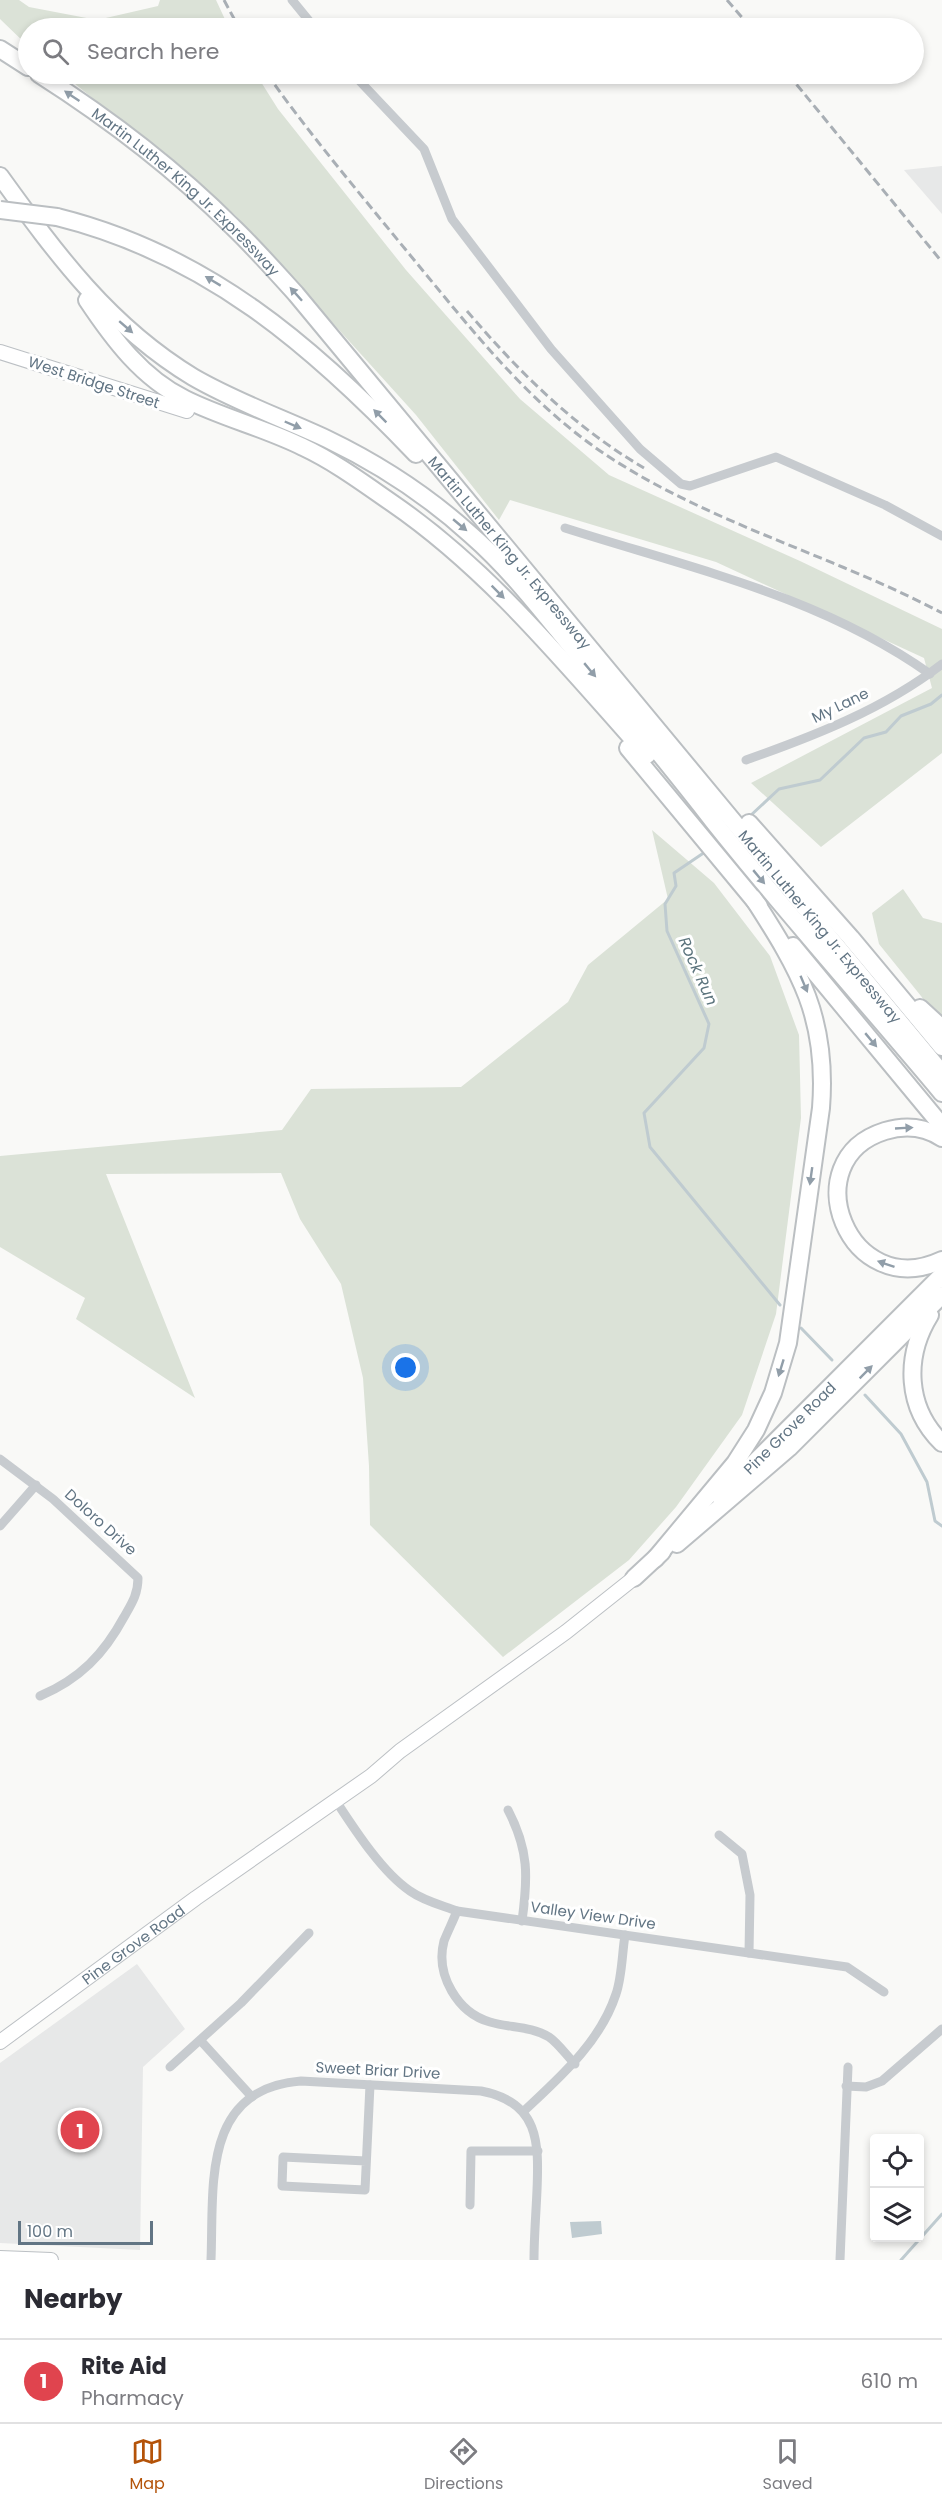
<!DOCTYPE html>
<style>
body{margin:0;font-family:Poppins,sans-serif;background:#f7f7f7;color:#2b2b33}
.controls{position:absolute;right:18px;bottom:18px;display:grid;overflow:hidden;border-radius:6px;box-shadow:0 3px 9px #0003}
.controls button{width:54px;height:54px;display:grid;place-items:center;padding:0;border:0;border-bottom:2px solid #e1e1e2;background:#fff;color:#2b2b33;font:30px sans-serif}
.scale{position:absolute;left:18px;bottom:15px;width:135px;box-sizing:border-box;padding-left:6px;border:3px solid #627584;border-top:0;font-size:16px;line-height:21px;white-space:nowrap;color:#627584;-webkit-text-stroke:4px #fff;paint-order:stroke}
.you{position:absolute;left:406px;top:1368px;width:21px;height:21px;margin:-15px;border:4px solid #fff;border-radius:50%;background:#1a73e8;box-shadow:0 0 0 9px #1a73e833}
.badge{display:grid;place-items:center;width:39px;height:39px;border-radius:50%;background:#b45309;color:#fff;font-size:20px;font-weight:700}
.pin{position:absolute;translate:-50% -50%;border:3px solid #fff;box-shadow:0 2px 6px #0006}
.list{margin:0;padding:0;list-style:none}
h2{display:flex;justify-content:space-between;align-items:center;height:78px;margin:0;padding:0 24px;font-size:26px}
h2 small{font-size:20px;font-weight:400;color:#7c7c81}
.list li{display:grid;grid-template-columns:39px 1fr auto;gap:18px;align-items:center;box-sizing:border-box;height:84px;padding:0 24px;border-top:2px solid #e1e1e2}
.list b{display:block;font-size:22px;white-space:nowrap}
.list p{margin:0;font-size:20px;white-space:nowrap;color:#7c7c81}
.list em{font-size:20px;font-style:normal;color:#7c7c81}
.icon{flex:none;width:33px;height:33px;fill:none;stroke:currentColor;stroke-width:2;stroke-linecap:round;stroke-linejoin:round}
.map{position:relative;flex:none;width:942px;height:2260px;overflow:hidden}
.search{position:absolute;background:#fff;box-shadow:0 3px 9px #0003;left:18px;right:18px;top:18px;height:66px;display:flex;align-items:center;gap:15px;box-sizing:border-box;padding:0 21px;border-radius:33px;color:#7c7c81;font-size:22px}
.sheet{height:162px;background:#fff}
nav{display:flex;justify-content:space-around;align-items:center;box-sizing:border-box;height:84px;border-top:2px solid #e1e1e2;background:#fff;font-size:16px;color:#7c7c81}
nav a{display:grid;justify-items:center;gap:3px}
nav .on{color:#b45309}
.map>svg:first-child{display:block}
.built{fill:#e7e8e8}
.green{fill:#dbe2d7}
.water{fill:#bfcbd0}
.lines{fill:none;stroke-linecap:round;stroke-linejoin:round}
.stream{stroke:#bfcbd0;stroke-width:3}
.primary-casing{stroke:#bcc0c4;stroke-width:16}
.highway-casing{stroke:#bbbfc2;stroke-width:20}
.street{stroke:#c7cbcf;stroke-width:9}
.primary{stroke:#fff;stroke-width:14}
.highway{stroke:#fff;stroke-width:16}
.rail{stroke:#a9afb5;stroke-width:3;stroke-dasharray:9 4.5;stroke-linecap:butt}
.highway-bridge-casing{stroke:#bbbfc2;stroke-width:20;stroke-linecap:butt}
.highway-bridge{stroke:#fff;stroke-width:16}
.oneway{fill:#919ea9}
.labels{text-anchor:middle;dominant-baseline:central;stroke-width:6;stroke-linejoin:round;paint-order:stroke}
.street-label{font-size:15px;fill:#627584;stroke:#fff}
.water-label{font-size:16px;font-style:italic;fill:#5d757e;stroke:#fff}
</style>
<div class="map">
<svg width="942" height="2260" viewBox="0 0 942 2260">
<rect width="100%" height="100%" fill="#f9f9f7"/>
<!-- built -->
<g class="built">
<polygon points="942,166 942,214 904,170"/>
<polygon points="137,1964 185,2029 143,2067 140,2250 0,2243 0,2063"/>
</g>
<!-- green -->
<g class="green">
<polygon points="0,0 19,0 29,7 97,20 158,6 160,0 216,0 229,28 28,28 28,46 0,19"/>
<polygon points="63,74 256,74 278,109 406,270 520,399 609,475 800,561 942,629 942,753 821,847 751,783 932,688 924,658 716,562 510,500 499,520 416,415 235,215"/>
<polygon points="652,830 714,883 770,956 799,1035 801,1118 776,1314 742,1415 676,1507 629,1560 503,1657 370,1525 369,1466 363,1378 341,1284 300,1219 281,1173 106,1174 195,1398 76,1319 85,1298 0,1247 0,1156 282,1130 311,1089 461,1087 568,1002 588,965 668,899"/>
<polygon points="903,889 923,918 942,923 942,1026 921,996 879,944 872,913"/>
</g>
<!-- water -->
<polygon class="water" points="601,2221 602,2234 572,2238 570,2222"/>
<g class="lines">
<!-- stream -->
<g class="stream">
<polyline points="750,816 779,789 820,780 864,738 886,732 901,716 931,704 942,695"/>
<polyline points="705,852 674,873 676,886 665,904 667,931 709,1024 704,1048 644,1113 650,1147 780,1305"/>
<polyline points="801,1328 832,1360"/>
<polyline points="865,1395 901,1434 927,1482 935,1521 942,1526"/>
<polyline points="901,2260 942,2214"/>
</g>
<defs>
<g id="primary">
<polyline points="0,352 187,411"/>
<path id="s1" d="M 0,2042 L 196,1898 L 371,1776 L 400,1751 L 566,1632 L 634,1578"/>
<polyline points="0,2258 51,2260"/>
</g>
<g id="highway">
<polyline points="0,49 28,67"/>
<path id="s2" d="M 39,74 C 108,118 175,169 233,227 C 255,248 275,271 296,294 L 942,1073"/>
<path d="M 0,176 C 57,255 109,326 193,377 C 236,402 282,418 327,439 C 379,464 428,496 471,535 C 510,569 541,610 574,650 C 621,706 668,763 713,821 C 787,914 866,1002 942,1093"/>
<path d="M 57,217 C 206,254 312,345 416,454"/>
<path d="M 87,300 C 113,339 142,378 185,399 C 223,418 265,428 303,447 C 335,462 363,483 392,503 C 491,571 567,666 647,755"/>
<polyline points="628,748 759,906"/>
<polyline points="749,823 851,938 942,1047"/>
<polyline points="793,946 942,1126"/>
<polyline points="920,1008 942,1028"/>
<path d="M 942,1138 C 925,1127 905,1125 885,1131 C 792,1160 849,1304 942,1260"/>
<path d="M 930,1315 C 904,1357 906,1408 942,1443"/>
<path id="s3" d="M 720,1497 L 942,1275"/>
<polyline points="677,1544 789,1448 942,1295"/>
<path d="M 655,1559 L 735,1463 L 756,1430 L 773,1393 L 788,1343 L 821,1108 C 828,1018 800,971 753,898"/>
<polyline points="634,1578 662,1552"/>
</g>
</defs>
<!-- primary casing -->
<use href="#primary" class="primary-casing"/>
<!-- highway casing -->
<use href="#highway" class="highway-casing"/>
<!-- street -->
<g class="street">
<polyline points="292,0 315,28"/>
<polyline points="353,74 424,149 452,219 551,349 640,449 681,484 690,486 776,457 885,505 942,536"/>
<path d="M 565,528 C 690,568 820,596 930,674"/>
<path d="M 746,760 C 814,736 884,709 942,664"/>
<path d="M 0,1459 L 53,1499 L 138,1578 C 138,1594 132,1603 124,1617 C 104,1654 80,1679 40,1696"/>
<polyline points="0,1526 36,1485"/>
<path d="M 336,1801 C 355,1830 382,1872 410,1891 C 424,1901 441,1905 457,1911 L 847,1967 L 884,1992"/>
<path d="M 508,1810 C 529,1850 528,1877 522,1921"/>
<polyline points="719,1835 742,1854 750,1895 749,1953"/>
<path d="M 457,1911 C 453,1921 448,1931 444,1941 C 435,1975 458,2013 490,2022 C 510,2028 531,2026 549,2037 C 558,2043 567,2056 575,2064"/>
<polyline points="201,2041 252,2097"/>
<polyline points="170,2067 241,2003 309,1933"/>
<polyline points="846,2086 866,2087 882,2081 942,2029"/>
<path d="M 523,2112 C 559,2078 600,2043 616,1994 C 622,1977 622,1954 625,1935"/>
<polyline points="366,2161 283,2157 282,2186 365,2190 370,2085"/>
<polyline points="470,2205 471,2151 538,2151"/>
<path d="M 211,2260 C 214,2186 201,2089 301,2081 L 481,2091 C 539,2102 539,2142 537,2190 C 536,2214 534,2237 534,2260"/>
<polyline points="840,2260 848,2067"/>
</g>
<!-- primary -->
<use href="#primary" class="primary"/>
<!-- highway -->
<use href="#highway" class="highway"/>
<!-- rail -->
<g class="rail">
<polyline points="224,0 239,28"/>
<polyline points="727,0 751,28"/>
<path d="M 267,74 C 311,136 361,195 410,255 C 473,331 532,409 617,462 C 719,526 836,557 942,613"/>
<polyline points="788,74 942,262"/>
<path d="M 467,311 C 519,372 574,427 644,468"/>
</g>
<defs>
<polyline id="highway-bridge" points="0,210 57,217"/>
</defs>
<!-- highway-bridge casing -->
<use href="#highway-bridge" class="highway-bridge-casing"/>
<!-- highway-bridge -->
<use href="#highway-bridge" class="highway-bridge"/>
</g>
<!-- one-way arrows -->
<defs><path id="oneway-solid" d="M-6-.8H1V-3.2L6.5 0L1 3.2V.8H-6Z" transform="scale(1.5)"/></defs>
<g class="oneway">
<use href="#oneway-solid" transform="translate(72 96) rotate(-146)"/>
<use href="#oneway-solid" transform="translate(213 281) rotate(-149)"/>
<use href="#oneway-solid" transform="translate(296 294) rotate(-132)"/>
<use href="#oneway-solid" transform="translate(126 327) rotate(41)"/>
<use href="#oneway-solid" transform="translate(380 416) rotate(-135)"/>
<use href="#oneway-solid" transform="translate(293 425) rotate(23)"/>
<use href="#oneway-solid" transform="translate(460 525) rotate(40)"/>
<use href="#oneway-solid" transform="translate(498 592) rotate(45)"/>
<use href="#oneway-solid" transform="translate(590 670) rotate(50)"/>
<use href="#oneway-solid" transform="translate(759 877) rotate(50)"/>
<use href="#oneway-solid" transform="translate(804 984) rotate(67)"/>
<use href="#oneway-solid" transform="translate(871 1040) rotate(50)"/>
<use href="#oneway-solid" transform="translate(904 1128) rotate(-3)"/>
<use href="#oneway-solid" transform="translate(811 1176) rotate(98)"/>
<use href="#oneway-solid" transform="translate(886 1264) rotate(-161)"/>
<use href="#oneway-solid" transform="translate(781 1368) rotate(107)"/>
<use href="#oneway-solid" transform="translate(866 1372) rotate(-45)"/>
</g>
<g class="labels">
<!-- street labels -->
<g class="street-label">
<text stroke="none"><textPath href="#s2" startOffset="189">Martin Luther King Jr. Expressway</textPath></text>
<text transform="translate(94 382) rotate(18)">West Bridge Street</text>
<text stroke="none"><textPath href="#s2" startOffset="675">Martin Luther King Jr. Expressway</textPath></text>
<text transform="translate(840 705) rotate(-26)">My Lane</text>
<text stroke="none"><textPath href="#s2" startOffset="1161">Martin Luther King Jr. Expressway</textPath></text>
<text stroke="none"><textPath href="#s3" startOffset="98">Pine Grove Road</textPath></text>
<text transform="translate(101 1522) rotate(42)">Doloro Drive</text>
<text transform="translate(593 1915) rotate(8)">Valley View Drive</text>
<text stroke="none"><textPath href="#s1" startOffset="165">Pine Grove Road</textPath></text>
<text transform="translate(378 2070) rotate(3)">Sweet Briar Drive</text>
</g>
<!-- water labels -->
<g class="water-label">
<text transform="translate(698 971) rotate(66)">Rock Run</text>
</g>
</g>
</svg>
<div class="controls">
<button><svg class="icon" aria-label="locate" viewBox="0 0 24 24"><circle cx="12" cy="12" r="6"/><path d="M12 2v4M12 18v4M2 12h4M18 12h4"/></svg></button>
<button><svg class="icon" aria-label="layers" viewBox="0 0 24 24"><path d="M12 4l9 5-9 5-9-5zM3 14l9 5 9-5"/></svg></button>
</div>
<div class="scale">100 m</div>
<div class="you"></div>
<div class="pin badge" style="left:80px;top:2130px;background:#e0444e">1</div>
<div class="search"><svg class="icon" aria-label="search" viewBox="0 0 24 24"><circle cx="10" cy="10" r="6"/><path d="M15 15l6 6"/></svg>Search here</div>
</div>
<section class="sheet">
<h2>Nearby<small></small></h2>
<ul class="list">
<li><span class="badge" style="background:#e0444e">1</span><div><b>Rite Aid</b><p>Pharmacy</p></div><em>610 m</em></li>
</ul>
</section>
<nav>
<a class="on"><svg class="icon" aria-label="map" viewBox="0 0 24 24"><path d="M3 6l6-2 6 2 6-2v14l-6 2-6-2-6 2zM9 4v14M15 6v14"/></svg>Map</a>
<a><svg class="icon" aria-label="directions" viewBox="0 0 24 24"><path d="M12 3l9 9-9 9-9-9zM9 14v-3h6M13 9l2 2-2 2"/></svg>Directions</a>
<a><svg class="icon" aria-label="saved" viewBox="0 0 24 24"><path d="M7 4h10v16l-5-4-5 4z"/></svg>Saved</a>
</nav>
